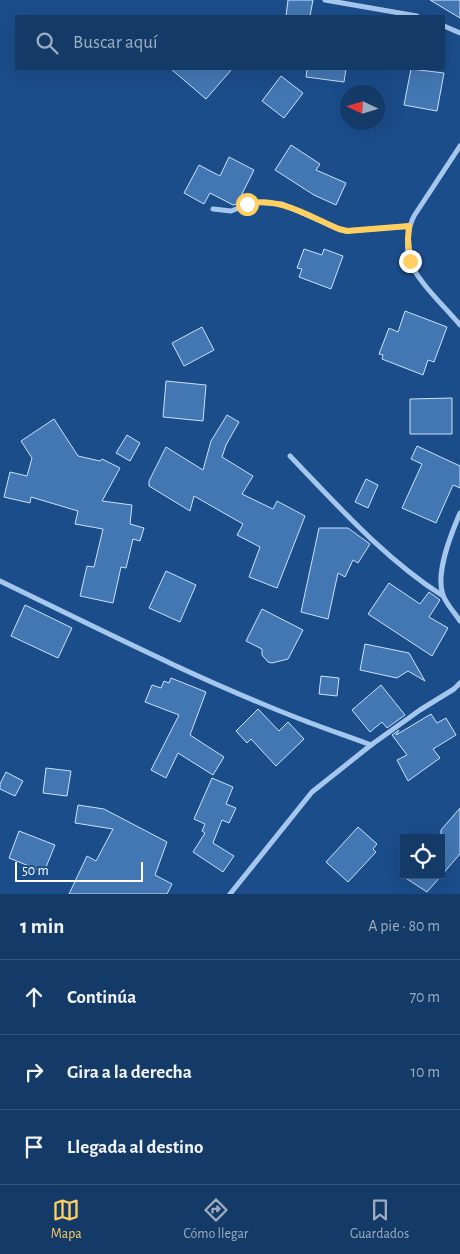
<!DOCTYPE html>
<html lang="es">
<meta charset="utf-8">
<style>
body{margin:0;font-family:"Alegreya Sans",sans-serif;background:#214571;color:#f1f3f6}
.controls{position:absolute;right:15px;bottom:15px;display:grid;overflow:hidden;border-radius:0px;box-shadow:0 5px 20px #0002}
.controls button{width:45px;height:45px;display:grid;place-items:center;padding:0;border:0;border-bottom:1px solid #33547c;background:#143a68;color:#f1f3f6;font:25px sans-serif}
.compass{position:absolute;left:340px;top:85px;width:45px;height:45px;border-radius:50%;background:#143a68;box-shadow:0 5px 20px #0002;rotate:274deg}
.scale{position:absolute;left:15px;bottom:12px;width:128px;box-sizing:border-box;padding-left:5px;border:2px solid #fff;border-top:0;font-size:14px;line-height:18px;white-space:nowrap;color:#fff;-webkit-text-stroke:4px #1b4d8b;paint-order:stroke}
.stop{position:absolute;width:15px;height:15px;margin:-11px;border:4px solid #ffcf62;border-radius:50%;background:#fff}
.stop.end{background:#ffcf62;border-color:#fff;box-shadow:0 1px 5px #0008}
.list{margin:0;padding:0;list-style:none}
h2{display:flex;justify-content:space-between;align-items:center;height:65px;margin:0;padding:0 20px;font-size:21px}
h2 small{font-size:16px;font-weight:400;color:#9dadc0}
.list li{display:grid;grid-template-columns:32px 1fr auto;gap:15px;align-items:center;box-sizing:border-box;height:75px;padding:0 20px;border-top:1px solid #33547c}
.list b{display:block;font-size:19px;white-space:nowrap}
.list em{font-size:16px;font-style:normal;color:#9dadc0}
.icon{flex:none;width:28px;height:28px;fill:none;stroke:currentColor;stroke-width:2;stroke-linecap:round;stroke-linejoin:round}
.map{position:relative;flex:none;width:460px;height:894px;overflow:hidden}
.search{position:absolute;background:#143a68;box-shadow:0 5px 20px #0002;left:15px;right:15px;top:15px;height:55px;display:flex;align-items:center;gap:12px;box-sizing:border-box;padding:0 18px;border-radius:0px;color:#9dadc0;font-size:19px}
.sheet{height:290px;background:#143a68}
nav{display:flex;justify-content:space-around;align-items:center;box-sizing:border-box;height:70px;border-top:1px solid #33547c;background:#143a68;font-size:14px;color:#9dadc0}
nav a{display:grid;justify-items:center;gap:2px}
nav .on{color:#ffcf62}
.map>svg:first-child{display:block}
.building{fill:#4377b3;stroke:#cbe1f9}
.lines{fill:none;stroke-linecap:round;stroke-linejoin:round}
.minor{stroke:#a5c7ed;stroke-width:5}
.route{stroke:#ffcf62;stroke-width:6}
</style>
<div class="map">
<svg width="460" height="894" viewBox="0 0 460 894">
<rect width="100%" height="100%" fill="#1b4d8b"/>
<!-- building -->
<g class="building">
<polygon points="288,0 313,0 310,16 286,16"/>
<polygon points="430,0 460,0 460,18"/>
<polygon points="171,69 232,69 206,99"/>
<polygon points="307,69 346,69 344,82 306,77"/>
<polygon points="411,69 444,73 437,111 404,105"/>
<polygon points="281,76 303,93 284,118 262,101"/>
<polygon points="291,145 320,164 316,170 346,183 336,205 314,195 275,170"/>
<polygon points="229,157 254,170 237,204 233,205 210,193 204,204 184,193 199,165 220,176"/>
<polygon points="304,249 322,255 324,249 343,256 331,289 299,277 302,269 297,268"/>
<polygon points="405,311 447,327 434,362 428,360 423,375 382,359 383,355 379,354 389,328 398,332"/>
<polygon points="202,327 214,350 184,366 172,343"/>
<polygon points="166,381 206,385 203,421 163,417"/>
<polygon points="452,398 452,434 410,434 410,399"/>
<polygon points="227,415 239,422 226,445 222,457 253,476 242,494 273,509 277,501 305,516 277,588 249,577 260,547 237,535 243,524 194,496 190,511 149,486 149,481 166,447 203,470 211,441"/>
<polygon points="54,419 78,456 100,461 102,459 120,468 102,501 132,505 130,524 144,528 140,541 133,539 126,568 121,567 113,603 80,596 87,566 94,567 103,529 75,524 78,511 31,497 30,503 4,497 10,472 27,476 32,458 21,441"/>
<polygon points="127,435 140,443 130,461 116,453"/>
<polygon points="417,446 460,466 460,488 453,485 436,523 402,508 422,464 411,459"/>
<polygon points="366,479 378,485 368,508 355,502"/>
<polygon points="319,528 348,528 370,544 358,563 353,560 345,577 338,573 328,619 301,612"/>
<polygon points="166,571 196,585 180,622 149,608"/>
<polygon points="389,583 420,604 429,592 440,600 429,617 448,628 432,656 368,614"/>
<polygon points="25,605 72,628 58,658 11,636"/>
<polygon points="262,609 303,630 288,659 272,663 268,662 262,655 262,649 246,641"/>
<polygon points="365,644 409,653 425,681 408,671 397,678 360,670"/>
<polygon points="321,676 339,678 337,696 319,694"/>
<polygon points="171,678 206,692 190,735 224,757 213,775 178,753 166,778 151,770 179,715 145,702 152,685 161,688 164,681 169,683"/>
<polygon points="381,685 405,715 387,728 382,722 370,732 352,710"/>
<polygon points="258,709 279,731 288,722 304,739 276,766 251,739 247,743 236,731"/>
<polygon points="431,714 437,723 446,718 456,735 433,749 440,758 408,781 397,760 407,755 392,735 399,730 396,735"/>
<polygon points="46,768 71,771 67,796 43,793"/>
<polygon points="6,772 23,781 15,796 0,789 0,784"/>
<polygon points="212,778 233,787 226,804 236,808 229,823 222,820 213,843 234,856 223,872 193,852 205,833 202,831 205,824 194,819"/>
<polygon points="78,805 104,809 167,842 155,875 172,884 167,894 69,894 87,856 96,861 113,829 75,823"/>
<polygon points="460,808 460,854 427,892 401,875 441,875 441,830"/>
<polygon points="358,827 377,844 373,849 376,852 348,882 326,862"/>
<polygon points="19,831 55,845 44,872 9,858"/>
</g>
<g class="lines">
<!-- minor -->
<g class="minor">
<polyline points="325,0 417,16"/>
<polyline points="444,26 460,33"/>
<path d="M 460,146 L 414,216 C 408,228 405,247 410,261 C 416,280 447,309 460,325"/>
<polyline points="213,209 231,211 255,202 282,204 339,229 347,231 409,226"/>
<path d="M 290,456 C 338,506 385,559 443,596"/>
<path d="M 460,513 C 451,534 435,573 443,595 C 446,604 455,613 460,621"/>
<path d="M 0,581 C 99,629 197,679 300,719 C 323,728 347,736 371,745"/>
<polyline points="230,894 312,792 371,745 420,710 454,689 460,683"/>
</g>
</g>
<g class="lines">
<!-- route -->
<path class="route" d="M 247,204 C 279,196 310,217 339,229 L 347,231 L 409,226 L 408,239 L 410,261"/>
</g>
</svg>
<div class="controls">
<button><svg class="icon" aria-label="locate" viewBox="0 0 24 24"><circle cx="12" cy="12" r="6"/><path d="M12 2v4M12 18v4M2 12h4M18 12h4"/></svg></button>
</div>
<svg class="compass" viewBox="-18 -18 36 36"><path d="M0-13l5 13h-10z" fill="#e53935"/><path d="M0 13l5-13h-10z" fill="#9dadc0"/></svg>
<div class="scale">50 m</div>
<div class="stop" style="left:247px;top:204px"></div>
<div class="stop end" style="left:410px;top:261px"></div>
<div class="search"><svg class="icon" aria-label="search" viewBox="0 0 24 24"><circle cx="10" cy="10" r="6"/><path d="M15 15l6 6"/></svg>Buscar aquí</div>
</div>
<section class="sheet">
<h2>1 min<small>A pie · 80 m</small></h2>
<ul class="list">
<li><svg class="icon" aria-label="ahead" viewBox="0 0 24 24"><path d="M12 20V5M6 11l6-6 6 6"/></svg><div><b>Continúa</b></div><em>70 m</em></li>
<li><svg class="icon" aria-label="right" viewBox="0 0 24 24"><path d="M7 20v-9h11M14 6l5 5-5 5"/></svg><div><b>Gira a la derecha</b></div><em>10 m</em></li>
<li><svg class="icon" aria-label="arrive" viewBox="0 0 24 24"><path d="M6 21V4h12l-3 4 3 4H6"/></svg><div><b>Llegada al destino</b></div></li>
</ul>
</section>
<nav>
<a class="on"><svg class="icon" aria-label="map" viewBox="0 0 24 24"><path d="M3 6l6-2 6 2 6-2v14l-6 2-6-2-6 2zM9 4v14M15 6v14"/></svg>Mapa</a>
<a><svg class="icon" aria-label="directions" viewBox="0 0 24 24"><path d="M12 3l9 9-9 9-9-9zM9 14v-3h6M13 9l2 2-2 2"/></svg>Cómo llegar</a>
<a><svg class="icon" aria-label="saved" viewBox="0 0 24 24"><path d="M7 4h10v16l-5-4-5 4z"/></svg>Guardados</a>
</nav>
